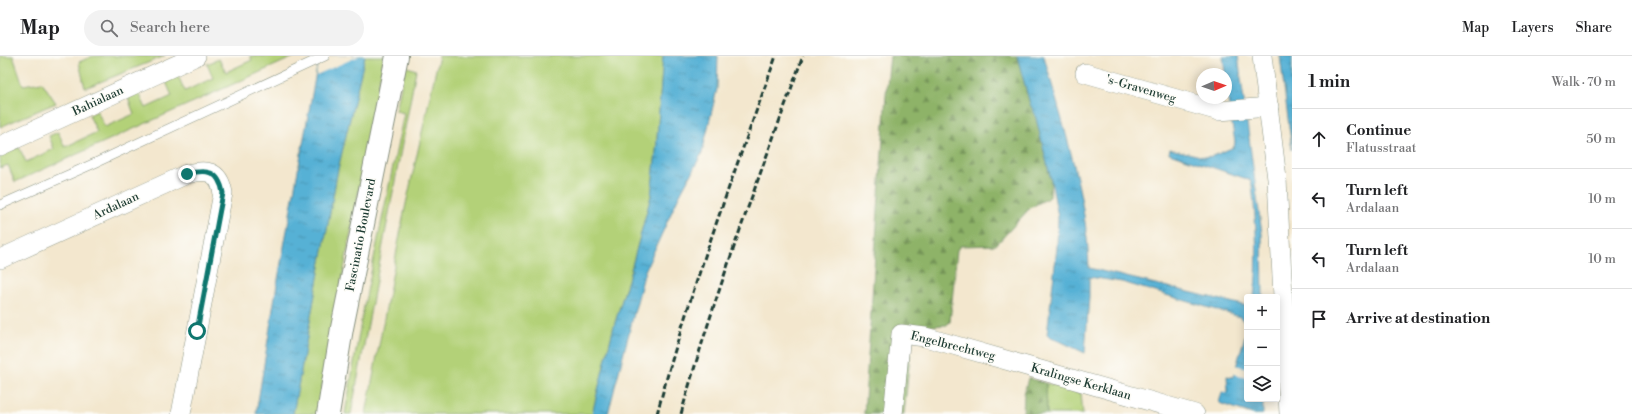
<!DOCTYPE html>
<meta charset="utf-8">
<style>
body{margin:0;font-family:"Libre Bodoni",serif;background:#f2f2f2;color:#202124}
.controls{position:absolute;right:12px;bottom:12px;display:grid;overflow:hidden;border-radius:4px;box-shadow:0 2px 10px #0003}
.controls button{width:36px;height:36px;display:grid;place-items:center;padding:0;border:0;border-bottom:1px solid #e0e0e0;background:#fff;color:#202124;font:20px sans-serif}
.compass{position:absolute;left:1196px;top:12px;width:36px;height:36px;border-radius:50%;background:#fff;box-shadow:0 2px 10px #0003;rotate:88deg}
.stop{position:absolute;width:12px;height:12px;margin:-9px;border:3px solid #0f766e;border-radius:50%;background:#fff}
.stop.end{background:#0f766e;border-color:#fff;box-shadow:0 1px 4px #0008}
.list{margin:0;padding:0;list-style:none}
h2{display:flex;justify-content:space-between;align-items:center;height:52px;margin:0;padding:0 16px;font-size:17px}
h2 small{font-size:13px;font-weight:400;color:#757577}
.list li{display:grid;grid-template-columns:26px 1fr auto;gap:12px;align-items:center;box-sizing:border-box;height:60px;padding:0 16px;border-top:1px solid #e0e0e0}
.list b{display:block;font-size:15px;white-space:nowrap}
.list p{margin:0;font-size:13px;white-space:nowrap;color:#757577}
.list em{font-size:13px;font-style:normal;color:#757577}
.icon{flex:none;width:22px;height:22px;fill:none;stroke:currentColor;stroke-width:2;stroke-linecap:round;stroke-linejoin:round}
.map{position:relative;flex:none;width:1292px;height:358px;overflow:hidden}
header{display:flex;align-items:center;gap:24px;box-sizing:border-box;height:56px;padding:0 20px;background:#fff;border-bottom:1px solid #e0e0e0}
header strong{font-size:19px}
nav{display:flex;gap:22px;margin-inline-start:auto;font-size:14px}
.search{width:280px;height:36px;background:#f2f2f2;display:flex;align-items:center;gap:10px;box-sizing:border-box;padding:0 14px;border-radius:22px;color:#757577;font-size:15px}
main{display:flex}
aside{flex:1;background:#fff}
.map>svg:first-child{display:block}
.grass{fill:#b3d178;stroke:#698756}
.forest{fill:url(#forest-firs);stroke:#56784e}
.water{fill:url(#water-ripples);stroke:#3b7784}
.pier{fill:#f3e7ce}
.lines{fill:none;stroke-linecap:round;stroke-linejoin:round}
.lane-casing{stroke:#899281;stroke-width:10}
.street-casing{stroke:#899281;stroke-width:20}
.secondary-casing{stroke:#899281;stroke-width:24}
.lane{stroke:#fff;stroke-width:9}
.street{stroke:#fff;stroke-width:19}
.secondary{stroke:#fff;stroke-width:22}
.rail{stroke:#1f3d34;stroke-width:3;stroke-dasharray:6 3;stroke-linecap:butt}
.route{stroke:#0f766e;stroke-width:5}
.labels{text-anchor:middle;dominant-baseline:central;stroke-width:3;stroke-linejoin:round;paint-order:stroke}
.street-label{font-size:12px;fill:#1f3d34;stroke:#fdfcf7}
</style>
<header>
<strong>Map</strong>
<div class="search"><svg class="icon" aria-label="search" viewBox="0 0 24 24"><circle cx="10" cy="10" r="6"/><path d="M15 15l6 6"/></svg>Search here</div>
<nav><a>Map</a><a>Layers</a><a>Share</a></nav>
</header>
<main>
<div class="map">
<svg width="1292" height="358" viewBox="0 0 1292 358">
<defs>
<pattern id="forest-firs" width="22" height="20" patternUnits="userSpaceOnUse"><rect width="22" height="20" fill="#8eb368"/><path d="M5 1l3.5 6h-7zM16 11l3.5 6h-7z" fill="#739356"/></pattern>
<pattern id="water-ripples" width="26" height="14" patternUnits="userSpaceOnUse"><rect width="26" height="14" fill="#57b1d5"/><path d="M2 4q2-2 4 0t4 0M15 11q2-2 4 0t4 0" fill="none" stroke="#4791ae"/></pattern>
</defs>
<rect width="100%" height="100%" fill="#fdfcf7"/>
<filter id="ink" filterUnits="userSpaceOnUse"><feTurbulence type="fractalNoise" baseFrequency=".025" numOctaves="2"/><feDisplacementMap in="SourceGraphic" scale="8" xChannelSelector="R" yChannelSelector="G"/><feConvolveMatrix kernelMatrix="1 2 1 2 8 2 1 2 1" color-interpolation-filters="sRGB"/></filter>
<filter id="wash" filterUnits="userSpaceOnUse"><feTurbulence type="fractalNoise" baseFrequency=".012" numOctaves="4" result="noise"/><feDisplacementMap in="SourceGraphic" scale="16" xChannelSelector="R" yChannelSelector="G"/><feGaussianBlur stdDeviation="0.9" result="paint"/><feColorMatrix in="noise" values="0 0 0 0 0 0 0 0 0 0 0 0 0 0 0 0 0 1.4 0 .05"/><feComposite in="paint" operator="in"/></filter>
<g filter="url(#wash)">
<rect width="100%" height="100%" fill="#f3e7ce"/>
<!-- grass -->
<g class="grass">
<polygon points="0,0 13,0 23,29 42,26 56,47 0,71"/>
<polygon points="93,0 165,0 85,32 79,6"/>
<polygon points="250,0 296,0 15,126 8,109 0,112 0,99 19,91 26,106 54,93 49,80 58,76 65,91 97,76 89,59 97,55 105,71 134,58 128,42 139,37 146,52 172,40 166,26 178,20 185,35 213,22 207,8 219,3 226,16 252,4"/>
<polygon points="365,0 384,0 317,358 293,358 338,113"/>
<polygon points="439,0 663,0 656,96 651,140 629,221 614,270 592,358 366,358 404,157"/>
<polygon points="405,10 416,14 351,358 345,358 362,260 404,57 396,55"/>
<polygon points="1046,327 1081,337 1083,358 1047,358"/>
</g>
<!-- forest -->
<g class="forest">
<polygon points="890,0 1017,0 1030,48 1035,58 1051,124 1050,141 1030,152 996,189 960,190 957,194 950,266 947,269 913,271 904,358 864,358 886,38"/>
<polygon points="1028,322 1046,327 1047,358 1023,358 1024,338"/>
</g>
<!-- water -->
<g class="water">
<polygon points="319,0 365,0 338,113 293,358 256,358 276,234"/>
<polygon points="663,0 718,0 717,33 702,97 678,142 645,215 608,358 592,358 614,270 629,221 651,140 656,96"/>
<path d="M 1017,0 L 1044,0 C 1063,70 1087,139 1089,212 L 1247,250 L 1247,343 L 1263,343 L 1263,358 L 1253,358 L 1219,347 L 1222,336 L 1228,337 L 1227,320 L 1233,321 L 1246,277 L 1246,268 L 1240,261 L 1122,226 L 1089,221 L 1089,241 L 1085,297 L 1047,279 L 1057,191 L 1058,161 L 1051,124 L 1035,58 L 1030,48 Z"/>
<path d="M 1223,0 L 1238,0 L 1262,178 L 1263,241 L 1254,241 C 1259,204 1256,166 1252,129 L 1250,124 L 1169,97 L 1170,93 L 1205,101 L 1213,100 L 1234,91 L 1235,86 L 1228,44 Z"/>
<polygon points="1280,0 1292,0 1292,94"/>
</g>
<!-- pier -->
<g class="pier">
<polygon points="319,0 359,0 316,19"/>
<polygon points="1235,309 1247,312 1247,322 1232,317"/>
</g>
</g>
<g filter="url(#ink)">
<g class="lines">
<defs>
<polyline id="lane" points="0,149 95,107 325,0"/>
<g id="street">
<polyline points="1262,0 1277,123 1289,358"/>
<polyline points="1085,17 1219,55 1269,51"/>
<polyline points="0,90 196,0"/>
<path d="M 0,203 L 187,118 C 206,113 219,114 223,137 L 181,358"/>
<polyline points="893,358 901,278 925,281 1195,358"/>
</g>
<polyline id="secondary" points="328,358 342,272 397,0"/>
</defs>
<!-- lane casing -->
<use href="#lane" class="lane-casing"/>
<!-- street casing -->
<use href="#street" class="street-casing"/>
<!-- secondary casing -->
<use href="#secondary" class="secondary-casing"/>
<!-- lane -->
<use href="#lane" class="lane"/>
<!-- street -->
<use href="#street" class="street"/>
<!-- secondary -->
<use href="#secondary" class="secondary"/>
<!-- rail -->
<g class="rail">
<path d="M 657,358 C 689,236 734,118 776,0"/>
<path d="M 681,358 C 715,236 760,119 803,0"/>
</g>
</g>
</g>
<g class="lines" filter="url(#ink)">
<!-- route -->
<path class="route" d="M 187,118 C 206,113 219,114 223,137 L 197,275"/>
</g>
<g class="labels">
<!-- street labels -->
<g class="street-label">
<text transform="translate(1141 33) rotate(16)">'s-Gravenweg</text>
<text transform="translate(98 45) rotate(-25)">Bahialaan</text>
<text transform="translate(116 150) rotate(-25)">Ardalaan</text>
<text transform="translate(361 179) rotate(-79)">Fascinatio Boulevard</text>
<text transform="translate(953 290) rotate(14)">Engelbrechtweg</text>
<text transform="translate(1081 326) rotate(16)">Kralingse Kerklaan</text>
</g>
</g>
</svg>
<div class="controls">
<button>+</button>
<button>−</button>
<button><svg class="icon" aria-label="layers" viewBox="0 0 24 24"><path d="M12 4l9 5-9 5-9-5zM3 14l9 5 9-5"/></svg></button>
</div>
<svg class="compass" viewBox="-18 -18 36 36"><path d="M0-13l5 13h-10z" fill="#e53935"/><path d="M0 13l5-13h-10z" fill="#757577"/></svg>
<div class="stop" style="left:197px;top:275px"></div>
<div class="stop end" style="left:187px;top:118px"></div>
</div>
<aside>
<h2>1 min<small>Walk · 70 m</small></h2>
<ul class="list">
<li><svg class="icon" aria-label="ahead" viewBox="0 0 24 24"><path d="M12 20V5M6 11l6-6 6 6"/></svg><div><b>Continue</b><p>Flatusstraat</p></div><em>50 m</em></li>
<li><svg class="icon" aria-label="left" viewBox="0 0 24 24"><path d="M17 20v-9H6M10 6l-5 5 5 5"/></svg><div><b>Turn left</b><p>Ardalaan</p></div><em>10 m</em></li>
<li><svg class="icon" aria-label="left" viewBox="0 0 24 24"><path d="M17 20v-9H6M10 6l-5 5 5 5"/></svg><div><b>Turn left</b><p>Ardalaan</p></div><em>10 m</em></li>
<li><svg class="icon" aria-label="arrive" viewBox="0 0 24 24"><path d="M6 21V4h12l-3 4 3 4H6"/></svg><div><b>Arrive at destination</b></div></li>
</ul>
</aside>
</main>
